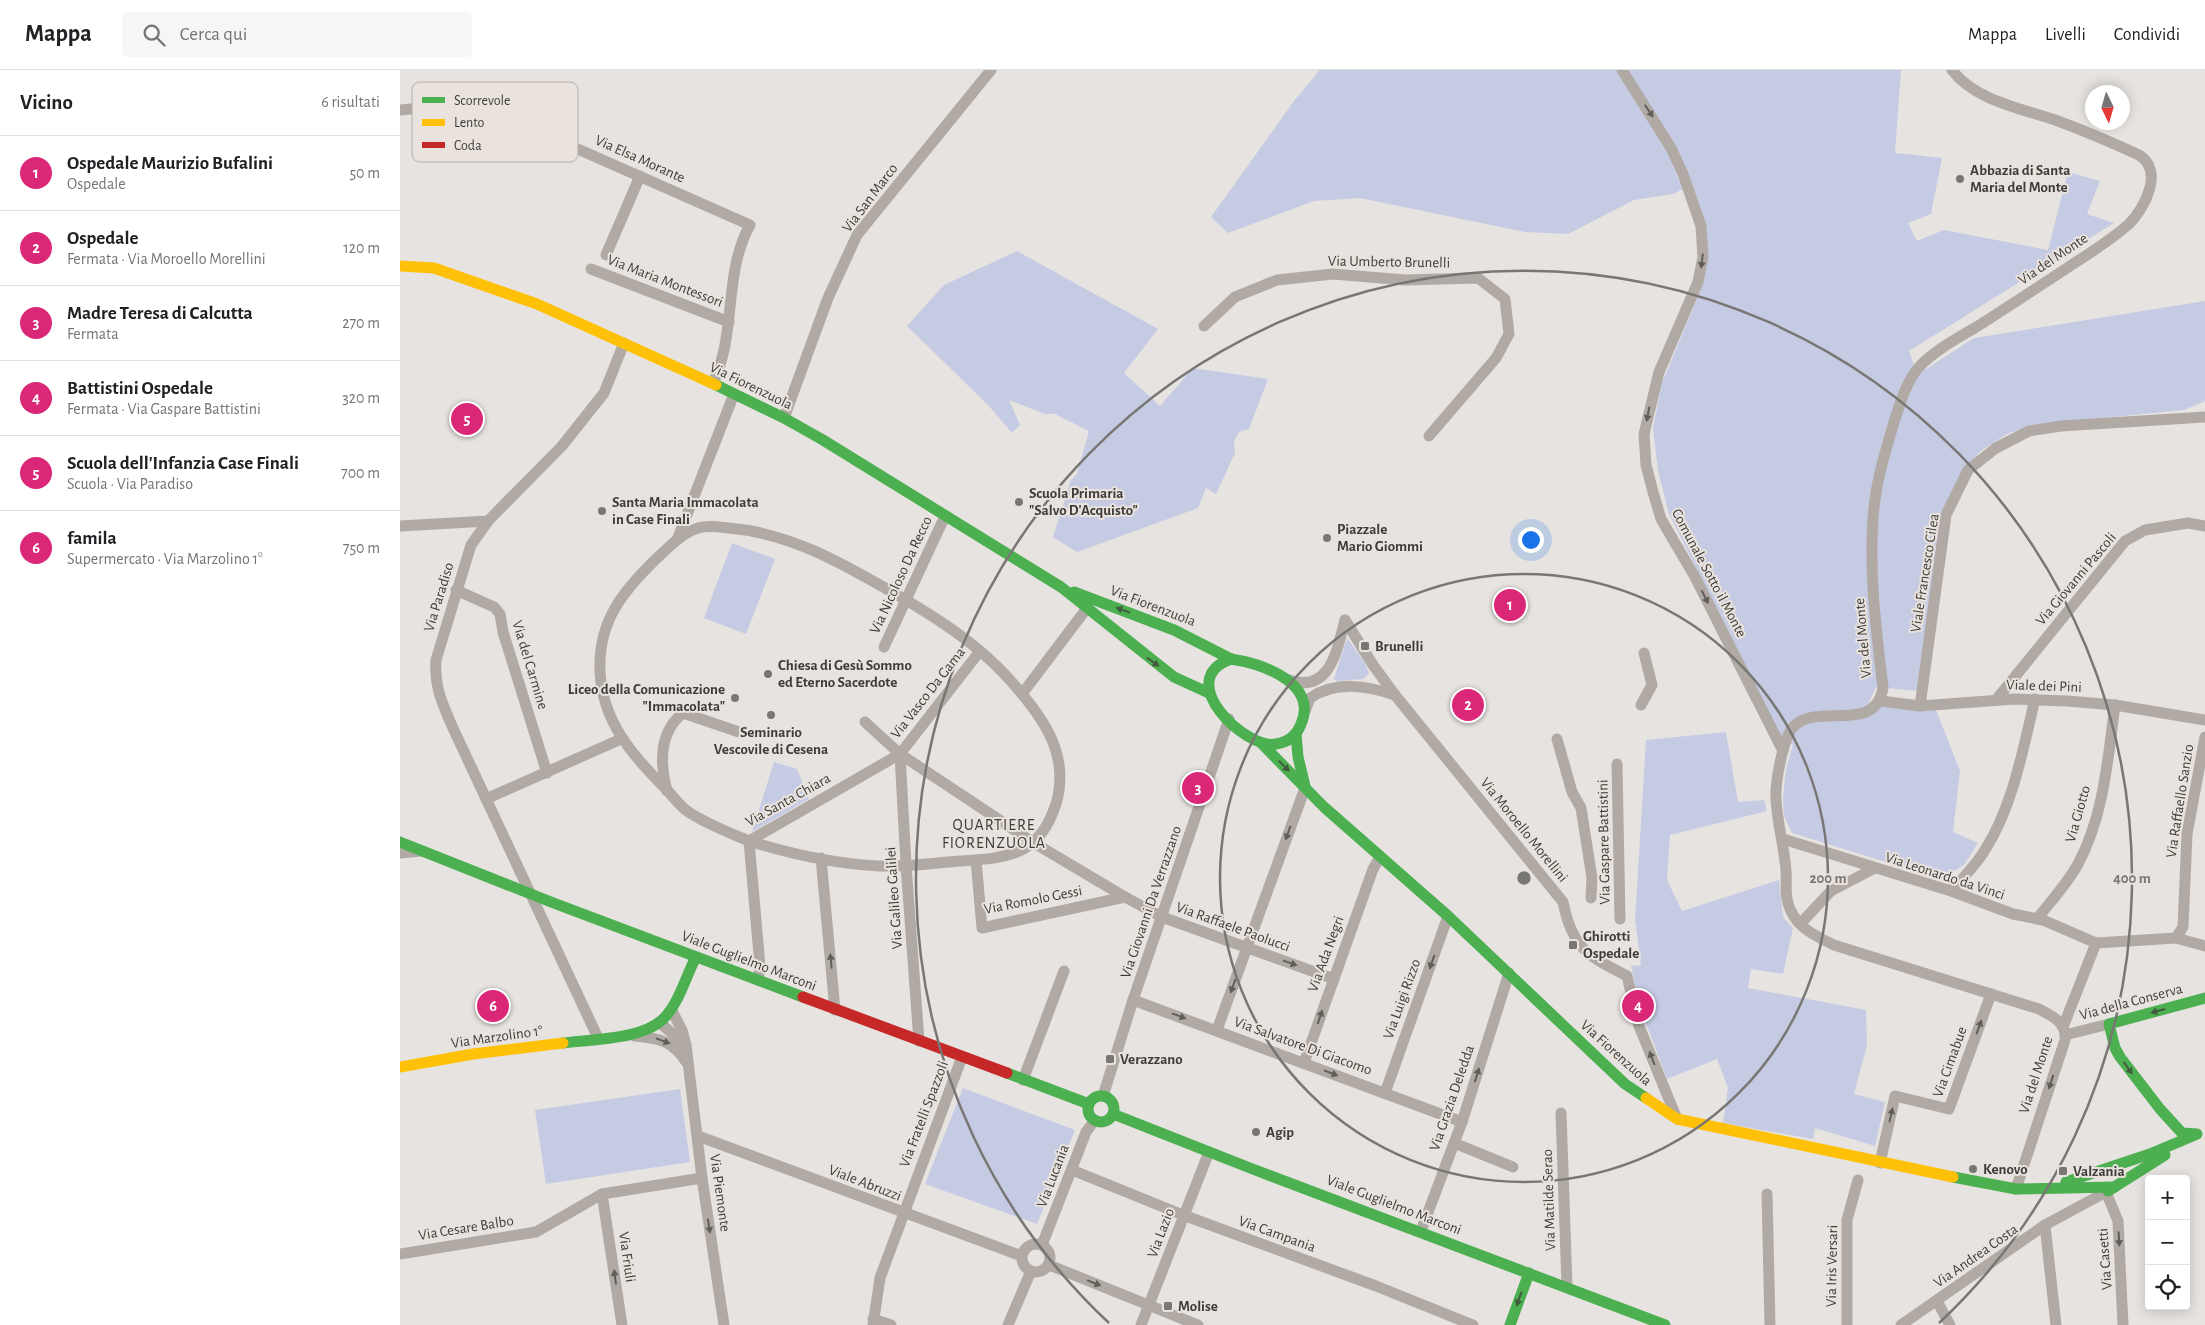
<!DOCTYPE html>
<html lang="it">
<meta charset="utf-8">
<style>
body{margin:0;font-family:"Alegreya Sans",sans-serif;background:#f6f6f6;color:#202124}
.controls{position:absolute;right:15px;bottom:15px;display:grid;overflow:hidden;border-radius:5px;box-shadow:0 2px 12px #0003}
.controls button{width:45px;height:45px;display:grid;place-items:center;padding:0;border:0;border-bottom:1px solid #e0e0e0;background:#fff;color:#202124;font:25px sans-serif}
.compass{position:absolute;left:1685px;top:15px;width:45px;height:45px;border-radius:50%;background:#fff;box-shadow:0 2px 12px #0003;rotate:175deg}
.you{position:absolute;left:1130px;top:469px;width:18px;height:18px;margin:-12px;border:4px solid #fff;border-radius:50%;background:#1a73e8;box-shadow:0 0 0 8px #1a73e833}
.badge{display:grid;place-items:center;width:32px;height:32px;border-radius:50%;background:#db2777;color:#fff;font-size:16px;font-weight:700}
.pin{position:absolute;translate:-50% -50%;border:2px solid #fff;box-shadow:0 1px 5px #0006}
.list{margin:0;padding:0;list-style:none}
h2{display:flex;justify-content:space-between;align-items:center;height:65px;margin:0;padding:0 20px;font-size:21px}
h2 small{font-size:16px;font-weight:400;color:#757577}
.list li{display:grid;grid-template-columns:32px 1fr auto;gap:15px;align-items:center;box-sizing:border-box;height:75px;padding:0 20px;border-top:1px solid #e0e0e0}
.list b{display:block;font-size:19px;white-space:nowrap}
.list p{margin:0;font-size:16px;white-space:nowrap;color:#757577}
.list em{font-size:16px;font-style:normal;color:#757577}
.icon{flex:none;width:28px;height:28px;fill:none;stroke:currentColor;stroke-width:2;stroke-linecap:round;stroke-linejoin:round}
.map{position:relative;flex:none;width:1805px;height:1255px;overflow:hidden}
header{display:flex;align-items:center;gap:30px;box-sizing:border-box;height:70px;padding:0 25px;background:#fff;border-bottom:1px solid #e0e0e0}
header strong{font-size:24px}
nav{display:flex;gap:28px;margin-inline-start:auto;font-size:18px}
.search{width:350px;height:45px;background:#f6f6f6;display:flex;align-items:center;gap:12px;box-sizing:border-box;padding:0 18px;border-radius:5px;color:#757577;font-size:19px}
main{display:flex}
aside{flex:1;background:#fff}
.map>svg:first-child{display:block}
.green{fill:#c6cbe4}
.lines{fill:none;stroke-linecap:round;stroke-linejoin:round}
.street{stroke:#b1aaa4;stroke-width:11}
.fast{stroke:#4caf50;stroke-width:11}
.slow{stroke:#ffc107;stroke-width:11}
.jam{stroke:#c62828;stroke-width:11}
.oneway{fill:#615e5a}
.oneway2{fill:#425a40}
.ring{fill:none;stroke:#797774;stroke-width:2.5}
.poi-dot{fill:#797774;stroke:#e9e2dd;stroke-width:2}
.labels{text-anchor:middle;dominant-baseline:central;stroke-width:4;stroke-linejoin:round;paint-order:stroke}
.street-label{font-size:15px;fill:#3f3d3a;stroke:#e9e2dd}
.poi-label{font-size:15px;font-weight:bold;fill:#3f3d3a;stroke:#e9e2dd;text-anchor:start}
.neighbourhood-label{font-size:16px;letter-spacing:1px;fill:#3f3d3a;stroke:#e9e2dd}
.key{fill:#e9e2dd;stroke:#b6b0ac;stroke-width:1}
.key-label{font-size:14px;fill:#3f3d3a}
.centre{fill:#797774;stroke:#e9e2dd;stroke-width:2.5}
.ring-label{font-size:15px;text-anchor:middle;font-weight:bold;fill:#797774;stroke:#e9e2dd;stroke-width:4;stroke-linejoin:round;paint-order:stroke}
</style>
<header>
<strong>Mappa</strong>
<div class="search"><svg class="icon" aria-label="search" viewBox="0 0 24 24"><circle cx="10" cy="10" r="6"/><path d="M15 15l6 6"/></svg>Cerca qui</div>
<nav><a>Mappa</a><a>Livelli</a><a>Condividi</a></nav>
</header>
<main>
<aside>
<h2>Vicino<small>6 risultati</small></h2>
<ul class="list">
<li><span class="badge">1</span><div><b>Ospedale Maurizio Bufalini</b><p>Ospedale</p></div><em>50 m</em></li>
<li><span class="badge">2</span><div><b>Ospedale</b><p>Fermata · Via Moroello Morellini</p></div><em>120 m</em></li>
<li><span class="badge">3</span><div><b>Madre Teresa di Calcutta</b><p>Fermata</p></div><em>270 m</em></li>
<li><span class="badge">4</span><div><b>Battistini Ospedale</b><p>Fermata · Via Gaspare Battistini</p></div><em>320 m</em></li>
<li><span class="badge">5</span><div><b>Scuola dell'Infanzia Case Finali</b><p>Scuola · Via Paradiso</p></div><em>700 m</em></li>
<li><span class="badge">6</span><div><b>famila</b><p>Supermercato · Via Marzolino 1°</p></div><em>750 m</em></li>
</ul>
</aside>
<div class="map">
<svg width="1805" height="1255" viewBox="0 0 1805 1255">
<rect width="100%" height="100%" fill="#e6e3e0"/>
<!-- green -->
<g class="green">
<polygon points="920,0 1216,0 1266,80 1283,119 1273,124 1234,130 1168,164 1125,162 960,128 914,131 828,163 811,147 894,31"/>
<polygon points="1227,0 1501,0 1495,83 1542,88 1531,144 1508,153 1517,171 1544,160 1648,180 1668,102 1700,111 1687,144 1714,153 1509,281 1514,295 1526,299 1574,268 1805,231 1805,331 1784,340 1632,355 1607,364 1581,381 1561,402 1543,445 1519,621 1476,617 1469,632 1536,640 1560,701 1553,762 1578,773 1564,795 1541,809 1392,763 1384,746 1383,729 1386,699 1393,675 1382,669 1269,444 1258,401 1253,358 1262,313 1299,224 1307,194 1306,163"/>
<polygon points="617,181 758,259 724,303 760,336 793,298 868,309 849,359 839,362 834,371 835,383 816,424 806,418 798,438 677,482 653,467 671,410 677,404 689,361 655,344 645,344 609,330 620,355 612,363 588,335 507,256 544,215"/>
<polygon points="332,473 375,489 346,564 304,548"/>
<polygon points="947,568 963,590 969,603 963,609 937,611 934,609"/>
<polygon points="1326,662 1338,732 1364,730 1367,741 1270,765 1267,810 1282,841 1379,810 1383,847 1393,858 1383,904 1351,899 1348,918 1466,940 1467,975 1454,1024 1485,1032 1475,1076 1415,1058 1413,1069 1323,1053 1328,1018 1317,989 1267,1009 1241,940 1231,896 1241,895 1235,850 1246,670"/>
<polygon points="374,692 397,699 409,729 352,762"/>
<polygon points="563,1018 675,1060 637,1154 525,1114"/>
<polygon points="280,1019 290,1092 146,1114 135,1040"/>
</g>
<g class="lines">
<!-- street -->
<g class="street">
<polyline points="1222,0 1271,78 1283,104 1301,156 1303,187 1298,212 1259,302 1244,364 1246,395 1253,422 1261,449 1295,507 1383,681"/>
<path d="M 1552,0 C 1575,31 1624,39 1658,51 C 1685,61 1713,73 1739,85 C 1765,101 1744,139 1729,154 C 1711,170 1690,183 1670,196 C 1640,216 1609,236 1578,256 C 1558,268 1535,280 1519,297 C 1506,312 1500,334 1494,352 C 1486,380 1477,408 1474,437 C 1468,497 1476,559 1483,618 C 1475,665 1419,632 1394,656 C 1383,667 1375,713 1376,729 C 1377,752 1384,776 1386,800 C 1387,814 1384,828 1391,841 C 1399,859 1418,867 1434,875 L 1639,939 C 1652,946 1667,952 1665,970 L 1616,1119"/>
<path d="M 0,40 L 59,34 L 80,36 L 350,155 C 323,203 337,264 313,313"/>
<polyline points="206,185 240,106"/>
<polyline points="191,199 329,252"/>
<polyline points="804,256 835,227 877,210 933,204 1005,210 1078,208 1105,229 1109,264 1096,288 1029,366"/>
<polyline points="384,348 428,228 457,165 591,0"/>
<polyline points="0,456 88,451"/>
<polyline points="277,470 334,324"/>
<polyline points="56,520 94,537 100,544 103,562 147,703"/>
<path d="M 945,550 L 973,595 L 995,625 L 1163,832 C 1172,878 1188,886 1227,906 L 1239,956 L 1277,1049"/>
<polyline points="484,577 545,446"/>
<path d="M 889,610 C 930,624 937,580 945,550"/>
<polyline points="622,624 687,538"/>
<polyline points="1596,630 1725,471 1745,460 1788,453 1805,456"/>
<polyline points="1481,631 1520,636 1615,629 1667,631 1715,635 1805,650"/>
<polyline points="1241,635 1252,615 1244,583"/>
<polyline points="1520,636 1546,445 1568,400 1596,378 1629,361 1661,356 1805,347"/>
<path d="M 905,641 L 910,628 C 937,610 967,616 995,625"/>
<polyline points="465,652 500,684 634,773 725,827 762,847 934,909"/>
<polyline points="1157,669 1172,722 1181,738 1192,808 1191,828"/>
<polyline points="500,684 506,795 519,971"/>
<polyline points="1217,694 1220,849"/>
<path d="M 267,721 C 260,694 259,662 283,643 L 339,662"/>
<polyline points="86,729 221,669"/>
<polyline points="1383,769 1551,821 1613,844 1643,850 1696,873 1776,868 1783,857 1787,764 1805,667"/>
<polyline points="0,783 21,781"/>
<polyline points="421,788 435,940"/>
<polyline points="576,790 582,858 725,827"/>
<path d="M 1551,821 C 1563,808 1576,795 1585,780 C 1613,736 1623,679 1635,629"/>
<path d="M 1637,849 C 1651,831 1667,814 1678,794 C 1704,746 1708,687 1715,635"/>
<polyline points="1400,854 1431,821 1475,798"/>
<polyline points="1776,868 1805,876"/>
<path d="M 358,910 L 360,896 L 349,771 C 391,784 435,794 479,796 C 506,797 534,793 561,791 C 603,788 636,787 653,742 C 662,721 662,696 654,675 C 643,644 605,602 580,581 C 553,558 522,539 492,522 C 440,492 389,463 329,458 C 319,457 308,455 298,458 C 282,463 269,477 257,488 C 223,521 198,551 200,601 C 202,651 232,685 265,718 C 273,726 278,734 287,741 C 306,754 328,762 349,771 L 500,684 L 580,581"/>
<polyline points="733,930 1062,1052"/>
<polyline points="272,941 282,960 286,975 302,1108 324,1255"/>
<polyline points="260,953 286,975"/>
<polyline points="1663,957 1696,873"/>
<polyline points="817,960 905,718"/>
<polyline points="1665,965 1709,954"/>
<path d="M 234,966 C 260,968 273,971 287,993"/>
<path d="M 198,968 L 52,656 C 42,632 34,617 36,590 L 71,475 L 88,451 L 162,376 L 204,323 L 224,273"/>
<polyline points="904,993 973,799 980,787"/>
<polyline points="623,1010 664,901"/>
<polyline points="985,1023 1048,846"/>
<polyline points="703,1026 733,930 829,649"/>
<polyline points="1161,1043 1167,1216"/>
<polyline points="298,1066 622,1186"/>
<polyline points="1054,1073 1113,1097"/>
<polyline points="1480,1093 1495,1026 1549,1039 1591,924"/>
<polyline points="672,1100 783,1145 976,1216 1073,1255"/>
<polyline points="202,1124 222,1255"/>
<polyline points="1367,1124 1370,1255"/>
<polyline points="1645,1155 1656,1255"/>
<polyline points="1021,1161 1062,1052 1109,903"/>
<circle cx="636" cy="1188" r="14"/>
<polyline points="642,1175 686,1062 695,1050"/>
<polyline points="0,1184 136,1162 202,1124 302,1108"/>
<polyline points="649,1195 798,1255"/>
<polyline points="1537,1231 1550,1255"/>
<polyline points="473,1249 491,1255"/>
<polyline points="473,1255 480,1208 562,987"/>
<polyline points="608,1255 631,1201"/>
<polyline points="741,1255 809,1082"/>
<polyline points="1447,1255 1447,1150 1458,1110"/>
<polyline points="1501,1255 1645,1155 1706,1122 1718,1151 1723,1255"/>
</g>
<!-- fast -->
<g class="fast">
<polyline points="316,315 384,348 423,370 661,517 774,607 809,623"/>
<polyline points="674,522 774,560 831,589"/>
<path d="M 831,589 C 861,593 919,613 901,654 C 897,665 888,672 876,674 C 846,680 772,610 831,589 Z"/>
<polyline points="896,664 898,687 905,716"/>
<polyline points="862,674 924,737 1048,846 1225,1014 1246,1028"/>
<polyline points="0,772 151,832 403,927"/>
<path d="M 163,973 C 193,969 246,970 266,946 C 280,930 286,906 296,887"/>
<polyline points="607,1003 689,1034"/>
<circle cx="701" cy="1039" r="13"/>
<polyline points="713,1044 850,1098 1265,1255"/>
<polyline points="1797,1064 1782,1063 1760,1039 1720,987 1715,978 1709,954 1805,928"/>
<polyline points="1553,1107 1616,1119 1715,1117"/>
<polyline points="1666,1112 1750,1084 1795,1065"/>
<polyline points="1708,1121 1765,1085"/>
<polyline points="1110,1255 1129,1203"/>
</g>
<!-- slow -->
<g class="slow">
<polyline points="0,196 34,198 137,234 316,315"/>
<polyline points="0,997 73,984 163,973"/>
<polyline points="1246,1028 1277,1049 1553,1107"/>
</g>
<!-- jam -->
<polyline class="jam" points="403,927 607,1003"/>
</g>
<!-- one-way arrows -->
<defs><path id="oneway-solid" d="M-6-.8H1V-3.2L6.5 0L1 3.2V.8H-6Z" transform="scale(1.25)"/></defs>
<g class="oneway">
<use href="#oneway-solid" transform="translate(1249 41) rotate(56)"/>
<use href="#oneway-solid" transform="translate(1302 191) rotate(97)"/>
<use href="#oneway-solid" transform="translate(1248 344) rotate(101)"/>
<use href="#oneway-solid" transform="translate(1305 527) rotate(63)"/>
<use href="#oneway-solid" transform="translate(888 763) rotate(110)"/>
<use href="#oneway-solid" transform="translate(431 891) rotate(-95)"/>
<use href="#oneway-solid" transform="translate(1032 892) rotate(110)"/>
<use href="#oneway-solid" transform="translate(890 893) rotate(20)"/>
<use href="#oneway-solid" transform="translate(833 916) rotate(110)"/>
<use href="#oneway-solid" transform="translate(779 946) rotate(20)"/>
<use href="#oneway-solid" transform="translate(920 947) rotate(-71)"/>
<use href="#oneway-solid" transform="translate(1579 957) rotate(-70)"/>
<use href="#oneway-solid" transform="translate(263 971) rotate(20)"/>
<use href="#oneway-solid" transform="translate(1252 988) rotate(-111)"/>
<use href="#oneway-solid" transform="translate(931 1003) rotate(21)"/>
<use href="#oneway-solid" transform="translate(1077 1005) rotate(-72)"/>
<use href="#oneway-solid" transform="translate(1651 1012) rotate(108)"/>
<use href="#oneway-solid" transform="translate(1491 1045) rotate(-77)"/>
<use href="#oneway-solid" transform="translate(309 1156) rotate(81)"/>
<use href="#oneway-solid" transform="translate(1719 1169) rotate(87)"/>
<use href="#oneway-solid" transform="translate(215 1207) rotate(-98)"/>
<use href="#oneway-solid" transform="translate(694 1213) rotate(22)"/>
</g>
<g class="oneway2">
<use href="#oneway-solid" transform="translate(723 540) rotate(-160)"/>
<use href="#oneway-solid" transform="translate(753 592) rotate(36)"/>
<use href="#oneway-solid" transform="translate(884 696) rotate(45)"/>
<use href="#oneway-solid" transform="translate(1758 941) rotate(165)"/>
<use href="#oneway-solid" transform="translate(1728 998) rotate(54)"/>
<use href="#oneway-solid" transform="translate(1119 1229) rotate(110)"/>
</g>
<!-- distance rings -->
<g class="ring">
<circle cx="1124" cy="808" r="304"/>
<path d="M709 1253A608 608 0 1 1 1539 1253"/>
</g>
<!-- markers -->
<g class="poi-dot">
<circle cx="1560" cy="109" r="5"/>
<circle cx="619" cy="432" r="5"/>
<circle cx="202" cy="441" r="5"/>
<circle cx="927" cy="468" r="5"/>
<rect x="960" y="571" width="10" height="10" rx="2.5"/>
<circle cx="368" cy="604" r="5"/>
<circle cx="335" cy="628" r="5"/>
<circle cx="371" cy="645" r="5"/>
<rect x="1168" y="870" width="10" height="10" rx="2.5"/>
<rect x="705" y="984" width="10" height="10" rx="2.5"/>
<circle cx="856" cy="1062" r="5"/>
<circle cx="1573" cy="1099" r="5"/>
<rect x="1658" y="1096" width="10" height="10" rx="2.5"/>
<rect x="763" y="1231" width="10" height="10" rx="2.5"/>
</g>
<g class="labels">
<!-- street labels -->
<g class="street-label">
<text transform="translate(240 89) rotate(24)">Via Elsa Morante</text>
<text transform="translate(470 128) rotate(-53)">Via San Marco</text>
<text transform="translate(1653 189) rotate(-34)">Via del Monte</text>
<text transform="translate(989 192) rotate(1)">Via Umberto Brunelli</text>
<text transform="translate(265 211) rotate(21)">Via Maria Montessori</text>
<text transform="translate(351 316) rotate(26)">Via Fiorenzuola</text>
<text transform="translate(1309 503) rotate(62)">Comunale Sotto il Monte</text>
<text transform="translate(1525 503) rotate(-81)">Viale Francesco Cilea</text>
<text transform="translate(501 505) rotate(-65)">Via Nicoloso Da Recco</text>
<text transform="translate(1676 509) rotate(-50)">Via Giovanni Pascoli</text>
<text transform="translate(39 527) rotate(-73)">Via Paradiso</text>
<text transform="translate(753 536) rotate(21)">Via Fiorenzuola</text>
<text transform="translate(1463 568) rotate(-95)">Via del Monte</text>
<text transform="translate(130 595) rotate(73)">Via del Carmine</text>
<text transform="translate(1644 616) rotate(2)">Viale dei Pini</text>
<text transform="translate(528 623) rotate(-52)">Via Vasco Da Gama</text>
<text transform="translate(388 730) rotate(-29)">Via Santa Chiara</text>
<text transform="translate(1780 731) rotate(-81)">Via Raffaello Sanzio</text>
<text transform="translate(1678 744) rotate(-74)">Via Giotto</text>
<text transform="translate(1124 760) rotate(51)">Via Moroello Morellini</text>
<text transform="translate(1204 772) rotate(-91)">Via Gaspare Battistini</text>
<text transform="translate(1545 806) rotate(18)">Via Leonardo da Vinci</text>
<text transform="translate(494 828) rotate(-94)">Via Galileo Galilei</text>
<text transform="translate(633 830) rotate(-11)">Via Romolo Gessi</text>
<text transform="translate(751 832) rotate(-71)">Via Giovanni Da Verrazzano</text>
<text transform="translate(833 857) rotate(20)">Via Raffaele Paolucci</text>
<text transform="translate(926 884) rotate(-70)">Via Ada Negri</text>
<text transform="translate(349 891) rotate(21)">Viale Guglielmo Marconi</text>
<text transform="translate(1002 929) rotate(-70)">Via Luigi Rizzo</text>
<text transform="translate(1731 932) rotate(-15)">Via della Conserva</text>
<text transform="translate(97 967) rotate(-8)">Via Marzolino 1°</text>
<text transform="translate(903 976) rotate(20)">Via Salvatore Di Giacomo</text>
<text transform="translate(1216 983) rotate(42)">Via Fiorenzuola</text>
<text transform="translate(1550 992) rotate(-70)">Via Cimabue</text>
<text transform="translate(1636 1005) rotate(-72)">Via del Monte</text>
<text transform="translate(1052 1028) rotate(-71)">Via Grazia Deledda</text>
<text transform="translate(524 1044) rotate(-69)">Via Fratelli Spazzoli</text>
<text transform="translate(653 1106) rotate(-69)">Via Lucania</text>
<text transform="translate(465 1113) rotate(21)">Viale Abruzzi</text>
<text transform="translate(320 1123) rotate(82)">Via Piemonte</text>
<text transform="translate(1149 1130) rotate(-92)">Via Matilde Serao</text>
<text transform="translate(994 1135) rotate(21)">Viale Guglielmo Marconi</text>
<text transform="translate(66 1158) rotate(-9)">Via Cesare Balbo</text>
<text transform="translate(761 1163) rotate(-69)">Via Lazio</text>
<text transform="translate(877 1164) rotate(20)">Via Campania</text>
<text transform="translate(1576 1186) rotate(-35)">Via Andrea Costa</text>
<text transform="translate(227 1187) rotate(82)">Via Friuli</text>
<text transform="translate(1705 1189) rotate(-94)">Via Casetti</text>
<text transform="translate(1432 1196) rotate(-89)">Via Iris Versari</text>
</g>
<!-- poi labels -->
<g class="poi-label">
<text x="1570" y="100">Abbazia di Santa<tspan x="1570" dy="17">Maria del Monte</tspan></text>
<text x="629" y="423">Scuola Primaria<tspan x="629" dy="17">"Salvo D'Acquisto"</tspan></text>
<text x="212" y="432">Santa Maria Immacolata<tspan x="212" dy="17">in Case Finali</tspan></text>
<text x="937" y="459">Piazzale<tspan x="937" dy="17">Mario Giommi</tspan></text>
<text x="975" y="576">Brunelli</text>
<text x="378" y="595">Chiesa di Gesù Sommo<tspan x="378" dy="17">ed Eterno Sacerdote</tspan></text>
<text x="325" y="619" text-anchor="end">Liceo della Comunicazione<tspan x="325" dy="17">"Immacolata"</tspan></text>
<text x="371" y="662" text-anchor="middle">Seminario<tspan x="371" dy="17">Vescovile di Cesena</tspan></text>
<text x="1183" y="866">Ghirotti<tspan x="1183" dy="17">Ospedale</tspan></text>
<text x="720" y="989">Verazzano</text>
<text x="866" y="1062">Agip</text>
<text x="1583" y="1099">Kenovo</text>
<text x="1673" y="1101">Valzania</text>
<text x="778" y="1236">Molise</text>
</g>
<!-- neighbourhood labels -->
<g class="neighbourhood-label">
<text x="594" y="755">QUARTIERE<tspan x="594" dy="18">FIORENZUOLA</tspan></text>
</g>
</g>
<!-- legend -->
<rect x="12" y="12" width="166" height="80" rx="8" class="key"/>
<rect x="22" y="27" width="23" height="6" fill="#4caf50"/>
<rect x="22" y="49" width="23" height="7" fill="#ffc107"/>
<rect x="22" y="72" width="23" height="6" fill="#c62828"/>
<g class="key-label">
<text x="54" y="35">Scorrevole</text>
<text x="54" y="57">Lento</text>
<text x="54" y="80">Coda</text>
</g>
<circle cx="1124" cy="808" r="8" class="centre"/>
<g class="ring-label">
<text x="1428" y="813">200 m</text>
<text x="1732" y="813">400 m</text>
</g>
</svg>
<div class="controls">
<button>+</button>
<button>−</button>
<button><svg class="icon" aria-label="locate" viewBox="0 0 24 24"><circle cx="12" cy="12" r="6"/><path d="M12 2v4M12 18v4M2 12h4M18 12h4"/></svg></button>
</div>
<svg class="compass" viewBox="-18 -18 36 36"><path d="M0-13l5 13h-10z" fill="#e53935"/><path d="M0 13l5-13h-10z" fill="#757577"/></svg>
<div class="you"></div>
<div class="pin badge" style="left:1110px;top:535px">1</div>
<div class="pin badge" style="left:1068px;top:635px">2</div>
<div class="pin badge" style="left:798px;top:718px">3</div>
<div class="pin badge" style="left:1238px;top:936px">4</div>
<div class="pin badge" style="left:67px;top:349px">5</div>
<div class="pin badge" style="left:93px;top:936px">6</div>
</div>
</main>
